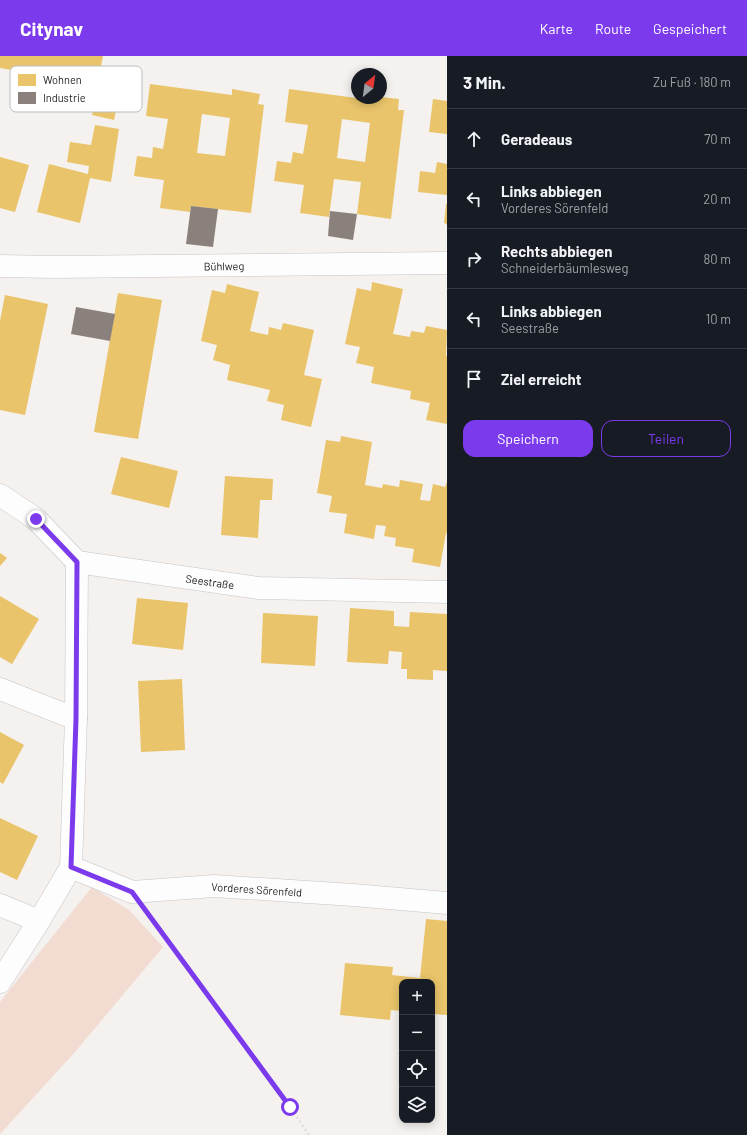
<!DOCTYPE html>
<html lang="de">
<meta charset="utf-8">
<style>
body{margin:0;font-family:Barlow,sans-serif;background:#242831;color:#f1f3f6}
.controls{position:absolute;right:12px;bottom:12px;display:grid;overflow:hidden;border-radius:8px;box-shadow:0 2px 10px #0003}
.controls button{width:36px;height:36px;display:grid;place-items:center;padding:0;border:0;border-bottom:1px solid #363941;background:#171b24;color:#f1f3f6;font:20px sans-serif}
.compass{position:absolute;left:351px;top:12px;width:36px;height:36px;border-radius:50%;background:#171b24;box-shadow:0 2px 10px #0003;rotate:29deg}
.stop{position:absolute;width:12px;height:12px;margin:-9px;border:3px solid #7c3aed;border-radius:50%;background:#fff}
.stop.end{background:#7c3aed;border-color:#fff;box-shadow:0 1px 4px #0008}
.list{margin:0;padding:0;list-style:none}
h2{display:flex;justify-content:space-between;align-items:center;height:52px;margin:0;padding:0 16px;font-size:17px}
h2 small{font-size:13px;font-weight:400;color:#9ea1a6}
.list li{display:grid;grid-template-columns:26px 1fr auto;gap:12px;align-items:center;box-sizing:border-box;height:60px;padding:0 16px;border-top:1px solid #363941}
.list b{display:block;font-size:15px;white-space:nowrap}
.list p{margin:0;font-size:13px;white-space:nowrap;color:#9ea1a6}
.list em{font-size:13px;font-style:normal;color:#9ea1a6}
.actions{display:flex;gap:8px;padding:12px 16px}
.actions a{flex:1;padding:9px 0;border:1px solid #7c3aed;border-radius:12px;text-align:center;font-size:14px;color:#7c3aed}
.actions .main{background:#7c3aed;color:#fff}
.icon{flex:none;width:22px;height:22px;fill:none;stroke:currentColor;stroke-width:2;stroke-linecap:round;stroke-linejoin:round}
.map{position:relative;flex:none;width:447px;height:1079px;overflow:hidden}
header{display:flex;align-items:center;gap:24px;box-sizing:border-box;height:56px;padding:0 20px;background:#7c3aed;color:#fff}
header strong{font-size:19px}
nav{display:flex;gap:22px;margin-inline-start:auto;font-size:14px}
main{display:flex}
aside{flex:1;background:#171b24}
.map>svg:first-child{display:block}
.green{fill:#f2dbd0}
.homes{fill:#e9c46a;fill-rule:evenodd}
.industry{fill:#8a817c}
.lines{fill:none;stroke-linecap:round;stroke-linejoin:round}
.street-casing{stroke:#c7c4c4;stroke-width:23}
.path{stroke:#dfdddd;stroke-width:2.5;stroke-dasharray:2 3;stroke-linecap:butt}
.street{stroke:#fdfdfd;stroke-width:22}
.route{stroke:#7c3aed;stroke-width:5}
.labels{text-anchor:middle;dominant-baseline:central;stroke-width:4;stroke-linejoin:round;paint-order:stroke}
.street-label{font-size:11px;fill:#252322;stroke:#fff}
.key{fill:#fff;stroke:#bebdbd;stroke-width:1}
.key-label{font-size:11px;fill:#252322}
</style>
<header>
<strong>Citynav</strong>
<nav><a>Karte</a><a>Route</a><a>Gespeichert</a></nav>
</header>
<main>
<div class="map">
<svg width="447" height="1079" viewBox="0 0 447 1079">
<rect width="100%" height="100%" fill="#f4f1ef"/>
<!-- green -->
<polygon class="green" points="92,831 129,854 163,891 75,996 0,1078 0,946"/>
<!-- homes -->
<g class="homes">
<polygon points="0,0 103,0 97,29 0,12"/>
<path d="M 150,28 L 232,39 L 232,33 L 260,38 L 258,48 L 264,49 L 251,157 L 191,150 L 190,156 L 160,152 L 164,124 L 134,120 L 137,100 L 152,102 L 153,91 L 163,93 L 168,63 L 146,60 ZM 202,58 L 230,62 L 225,100 L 197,97 Z"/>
<path d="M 289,33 L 371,44 L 372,42 L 381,42 L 381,41 L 399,43 L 398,54 L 404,54 L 391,163 L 357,158 L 361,126 L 334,123 L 329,161 L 300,157 L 304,129 L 274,125 L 277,105 L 291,107 L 293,96 L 303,98 L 308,69 L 285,66 ZM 342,63 L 370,67 L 365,106 L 337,102 Z"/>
<polygon points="97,35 119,40 114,64 92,59"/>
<polygon points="433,43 447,45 447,78 429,76"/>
<polygon points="95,69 119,73 111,126 90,122 80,167 37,156 49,108 88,118 89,110 67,106 70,86 91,89"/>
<polygon points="0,101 29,109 15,156 0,152"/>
<polygon points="437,106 447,108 447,139 418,136 420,115 435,117"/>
<polygon points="446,148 447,148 447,168 444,167"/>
<polygon points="372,226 403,233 393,278 410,281 411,275 424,277 426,270 447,274 446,300 447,300 447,368 426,364 430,347 410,343 411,335 371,327 374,311 356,307 360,291 345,288 357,232 371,235"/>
<polygon points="227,228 259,236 250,275 268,279 269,271 281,274 283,267 314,274 304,319 322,323 311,371 281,364 284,349 267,345 270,334 227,324 230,309 213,304 217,289 201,285 212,234 225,237"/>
<polygon points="118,237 162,244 138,383 94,376"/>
<polygon points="5,239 48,248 25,359 0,354 0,265"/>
<polygon points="341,380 372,386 365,429 382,432 383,428 399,431 400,424 423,428 420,444 430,445 433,428 445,431 447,426 447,477 446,477 440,511 412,506 414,493 395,490 396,482 384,480 386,470 376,469 374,483 344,477 347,458 329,456 332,440 317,437 326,384 340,386"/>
<polygon points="121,401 178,415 169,452 111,438"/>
<polygon points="225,420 273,423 272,444 260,444 258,482 221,479"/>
<polygon points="0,497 7,502 0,510"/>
<polygon points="0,540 39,563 12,608 0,601"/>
<polygon points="137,542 188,547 183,594 132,588"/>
<polygon points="350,552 394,555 394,570 409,571 410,556 447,558 447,615 433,614 433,624 407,623 407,613 401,613 402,596 389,595 388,608 347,606"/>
<polygon points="263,557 318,560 315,610 261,607"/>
<polygon points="182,623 185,694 141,696 138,625"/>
<polygon points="0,676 24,689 3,728 0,726"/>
<polygon points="0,762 38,780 17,824 0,816"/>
<polygon points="426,863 447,865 447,959 432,958 432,926 402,926 402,955 391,954 390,964 340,959 345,907 393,911 392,919 420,922"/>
</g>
<!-- industry -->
<g class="industry">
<polygon points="191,150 218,153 213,191 186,188"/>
<polygon points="330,155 357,158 353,184 328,180"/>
<polygon points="76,251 115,258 110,285 71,278"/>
</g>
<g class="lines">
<defs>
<g id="street">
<path id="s1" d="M 0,210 L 54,211 L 447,207"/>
<path id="s2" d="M 0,439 L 36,463 L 77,506 L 259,532 L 447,536"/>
<polyline points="0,633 76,663"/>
<path id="s3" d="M 71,811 L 132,836 L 214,830 L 353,839 L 447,847"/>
<polyline points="0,849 39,865"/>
<polyline points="0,926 39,865 71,811 76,663 77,506"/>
</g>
</defs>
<!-- street casing -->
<use href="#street" class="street-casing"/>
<!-- path -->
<polyline class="path" points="149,859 290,1051 309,1079"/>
<!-- street -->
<use href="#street" class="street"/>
</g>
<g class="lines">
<!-- route -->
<polyline class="route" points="36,463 77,506 76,663 71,811 132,836 290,1051"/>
</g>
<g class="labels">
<!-- street labels -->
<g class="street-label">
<text stroke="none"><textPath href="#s1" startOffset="224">Bühlweg</textPath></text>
<text stroke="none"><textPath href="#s2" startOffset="237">Seestraße</textPath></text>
<text stroke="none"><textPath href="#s3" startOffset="191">Vorderes Sörenfeld</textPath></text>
</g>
</g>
<!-- legend -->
<rect x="10" y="10" width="132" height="46" rx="6" class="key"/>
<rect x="18" y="18" width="18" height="12" fill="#e9c46a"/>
<rect x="18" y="36" width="18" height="12" fill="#8a817c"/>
<g class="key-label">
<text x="43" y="28">Wohnen</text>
<text x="43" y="46">Industrie</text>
</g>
</svg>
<div class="controls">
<button>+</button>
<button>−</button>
<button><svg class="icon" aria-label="locate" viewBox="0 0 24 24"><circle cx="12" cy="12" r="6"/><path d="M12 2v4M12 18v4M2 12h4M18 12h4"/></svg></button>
<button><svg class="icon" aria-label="layers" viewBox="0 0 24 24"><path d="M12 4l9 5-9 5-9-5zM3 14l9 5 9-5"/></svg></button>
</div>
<svg class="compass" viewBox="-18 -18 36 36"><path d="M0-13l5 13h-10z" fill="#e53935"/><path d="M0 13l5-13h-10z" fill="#9ea1a6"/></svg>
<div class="stop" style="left:290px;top:1051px"></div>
<div class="stop end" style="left:36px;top:463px"></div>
</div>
<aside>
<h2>3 Min.<small>Zu Fuß · 180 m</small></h2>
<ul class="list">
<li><svg class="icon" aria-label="ahead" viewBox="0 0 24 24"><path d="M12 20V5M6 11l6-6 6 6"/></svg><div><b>Geradeaus</b></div><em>70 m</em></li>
<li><svg class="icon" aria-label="left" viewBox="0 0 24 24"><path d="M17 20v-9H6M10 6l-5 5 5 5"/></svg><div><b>Links abbiegen</b><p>Vorderes Sörenfeld</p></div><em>20 m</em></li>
<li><svg class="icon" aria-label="right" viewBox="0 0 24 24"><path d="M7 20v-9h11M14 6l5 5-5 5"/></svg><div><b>Rechts abbiegen</b><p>Schneiderbäumlesweg</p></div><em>80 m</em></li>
<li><svg class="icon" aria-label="left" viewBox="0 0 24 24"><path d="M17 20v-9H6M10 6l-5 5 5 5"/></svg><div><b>Links abbiegen</b><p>Seestraße</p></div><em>10 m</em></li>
<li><svg class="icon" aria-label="arrive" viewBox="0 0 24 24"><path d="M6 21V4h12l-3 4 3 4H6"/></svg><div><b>Ziel erreicht</b></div></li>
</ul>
<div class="actions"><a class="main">Speichern</a><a>Teilen</a></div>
</aside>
</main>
